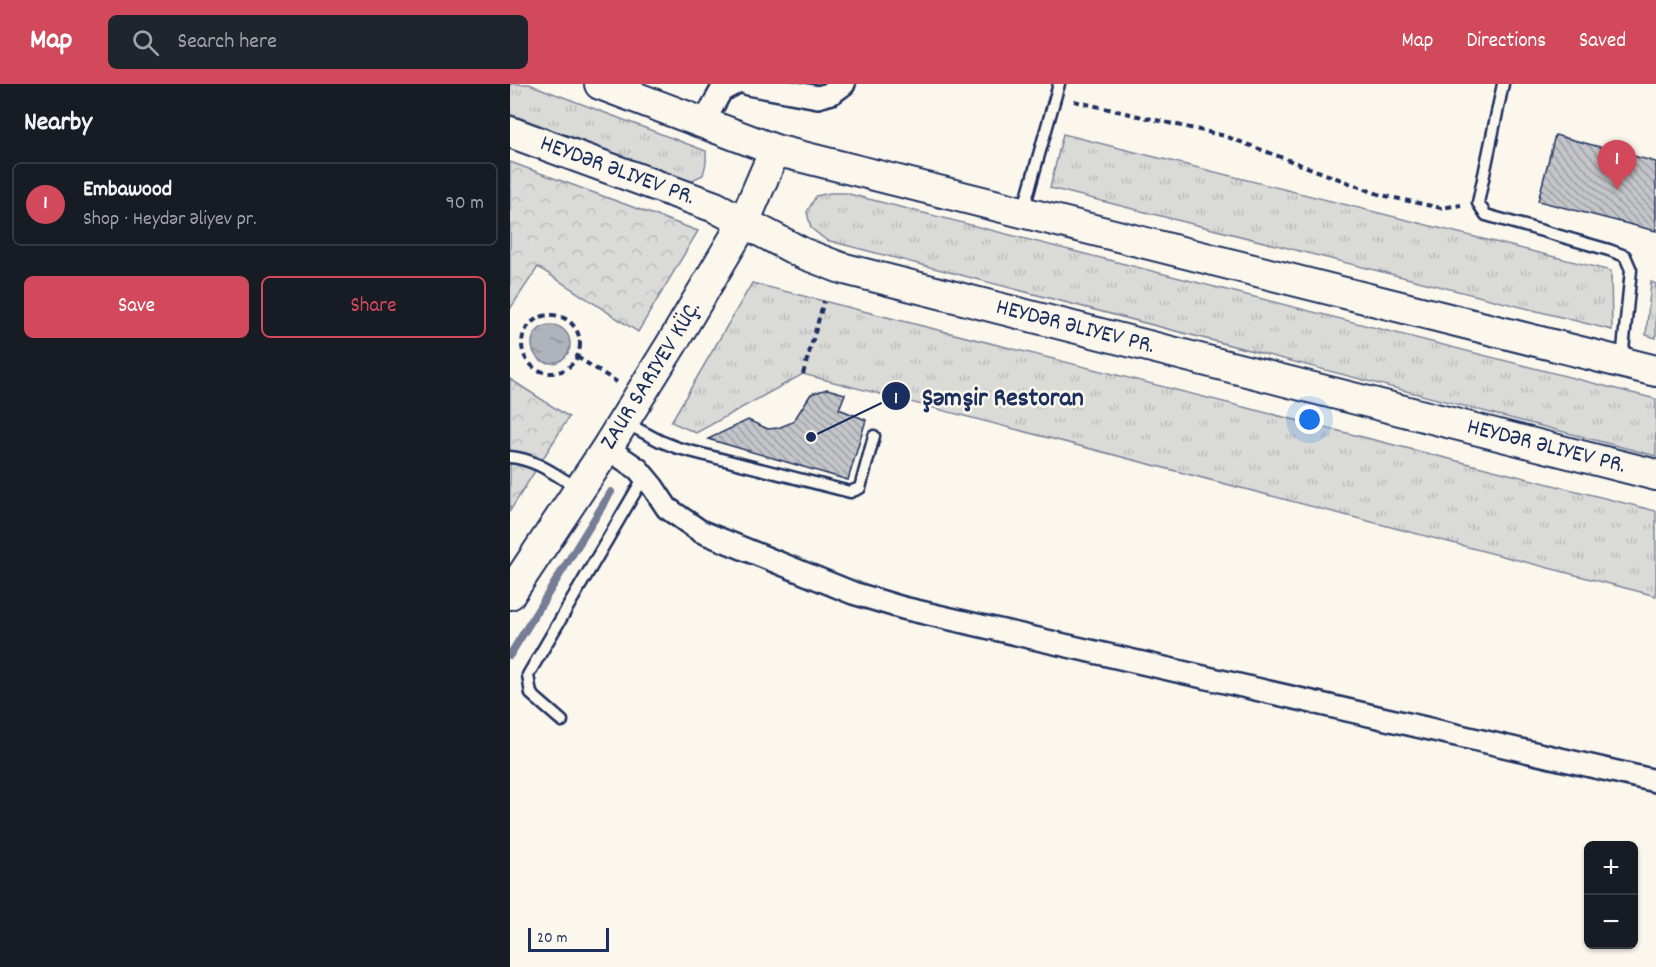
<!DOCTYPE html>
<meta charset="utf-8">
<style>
body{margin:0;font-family:Dekko,sans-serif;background:#20242c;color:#f1f3f6}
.controls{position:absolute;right:18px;bottom:18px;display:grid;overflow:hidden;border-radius:9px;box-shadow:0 2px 4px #0004}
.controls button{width:54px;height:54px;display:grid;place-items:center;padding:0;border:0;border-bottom:2px solid #363941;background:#171b24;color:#f1f3f6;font:30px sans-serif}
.scale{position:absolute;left:18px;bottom:15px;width:81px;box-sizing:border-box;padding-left:6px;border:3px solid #1b2f5e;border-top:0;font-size:16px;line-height:21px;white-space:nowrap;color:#1b2f5e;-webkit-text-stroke:4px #fbf7ec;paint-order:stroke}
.you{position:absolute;left:800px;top:336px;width:21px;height:21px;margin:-15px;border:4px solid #fff;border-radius:50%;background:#1a73e8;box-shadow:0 0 0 9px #1a73e833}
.badge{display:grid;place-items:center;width:39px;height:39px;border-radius:50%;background:#d1495b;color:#fff;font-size:20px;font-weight:700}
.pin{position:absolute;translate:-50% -50px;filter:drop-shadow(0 2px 3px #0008)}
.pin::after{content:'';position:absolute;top:32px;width:21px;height:18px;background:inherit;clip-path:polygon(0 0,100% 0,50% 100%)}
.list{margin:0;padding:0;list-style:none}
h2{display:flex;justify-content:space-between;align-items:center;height:78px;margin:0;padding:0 24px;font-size:26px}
h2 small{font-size:20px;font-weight:400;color:#9ea1a6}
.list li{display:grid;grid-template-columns:39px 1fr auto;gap:18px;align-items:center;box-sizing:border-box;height:84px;margin:0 12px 12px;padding:0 12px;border:2px solid #363941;border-radius:9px}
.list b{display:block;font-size:22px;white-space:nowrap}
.list p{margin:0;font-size:20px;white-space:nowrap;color:#9ea1a6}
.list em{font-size:20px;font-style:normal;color:#9ea1a6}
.actions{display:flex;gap:12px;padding:18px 24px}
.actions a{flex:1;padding:14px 0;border:2px solid #d1495b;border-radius:9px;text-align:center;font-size:21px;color:#d1495b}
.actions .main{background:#d1495b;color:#fff}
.icon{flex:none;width:33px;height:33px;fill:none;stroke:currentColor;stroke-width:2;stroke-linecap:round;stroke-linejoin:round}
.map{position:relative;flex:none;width:1146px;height:883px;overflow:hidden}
header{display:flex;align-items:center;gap:36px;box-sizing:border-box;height:84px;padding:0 30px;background:#d1495b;color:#fff}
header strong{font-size:28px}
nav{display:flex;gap:33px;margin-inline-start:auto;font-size:21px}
.search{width:420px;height:54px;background:#20242c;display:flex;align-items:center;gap:15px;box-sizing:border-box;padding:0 21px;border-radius:9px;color:#9ea1a6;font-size:22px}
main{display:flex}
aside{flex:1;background:#171b24}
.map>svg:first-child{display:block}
.grass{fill:url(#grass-tufts);stroke:#7a849a;stroke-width:1.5}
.forest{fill:url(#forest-crowns);stroke:#7a849a;stroke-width:1.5}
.water{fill:url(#water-ripples);stroke:#747e96;stroke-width:1.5}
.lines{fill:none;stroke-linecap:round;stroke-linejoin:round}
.stream{stroke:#747e96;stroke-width:8}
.building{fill:url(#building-back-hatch);stroke:#1b2f5e;stroke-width:1.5}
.lane-casing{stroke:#1b2f5e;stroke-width:15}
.street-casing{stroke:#1b2f5e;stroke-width:26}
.secondary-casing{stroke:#1b2f5e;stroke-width:34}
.path{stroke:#1b2f5e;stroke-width:4;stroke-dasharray:6 4.5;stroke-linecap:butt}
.lane{stroke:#fbf7ec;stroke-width:10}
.street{stroke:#fbf7ec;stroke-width:21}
.secondary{stroke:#fbf7ec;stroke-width:30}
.labels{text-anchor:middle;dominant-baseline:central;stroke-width:5;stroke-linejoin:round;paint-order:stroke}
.street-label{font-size:24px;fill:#1b2f5e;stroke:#fbf7ec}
.leader{fill:none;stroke:#1b2f5e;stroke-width:2}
.callout-dot{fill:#1b2f5e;stroke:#fbf7ec;stroke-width:2}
.mark-label{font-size:18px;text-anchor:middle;font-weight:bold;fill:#fff}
.callout-label{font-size:26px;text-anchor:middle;font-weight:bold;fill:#1b2f5e;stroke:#fbf7ec;stroke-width:5;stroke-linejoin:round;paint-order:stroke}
</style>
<header>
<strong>Map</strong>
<div class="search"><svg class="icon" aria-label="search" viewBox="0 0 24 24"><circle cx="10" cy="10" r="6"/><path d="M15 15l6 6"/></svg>Search here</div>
<nav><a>Map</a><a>Directions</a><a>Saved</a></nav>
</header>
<main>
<aside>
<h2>Nearby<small></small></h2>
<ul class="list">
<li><span class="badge">1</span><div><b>Embawood</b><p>Shop · Heydər Əliyev pr.</p></div><em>90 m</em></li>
</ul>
<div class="actions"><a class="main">Save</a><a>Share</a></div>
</aside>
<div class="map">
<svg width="1146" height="883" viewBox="0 0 1146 883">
<defs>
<pattern id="grass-tufts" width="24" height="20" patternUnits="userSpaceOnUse" patternTransform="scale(1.5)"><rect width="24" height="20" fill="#dadad7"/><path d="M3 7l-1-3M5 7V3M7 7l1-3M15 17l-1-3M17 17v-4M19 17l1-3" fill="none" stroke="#babbbb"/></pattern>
<pattern id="forest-crowns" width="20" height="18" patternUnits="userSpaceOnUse" patternTransform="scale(1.5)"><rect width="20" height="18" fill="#dadad7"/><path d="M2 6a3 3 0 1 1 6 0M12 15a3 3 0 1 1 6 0" fill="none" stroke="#babbbb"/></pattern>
<pattern id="water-ripples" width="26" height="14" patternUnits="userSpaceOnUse" patternTransform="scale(1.5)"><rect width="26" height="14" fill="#afb3bb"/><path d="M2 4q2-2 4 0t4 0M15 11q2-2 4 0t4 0" fill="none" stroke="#8e929b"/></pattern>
<pattern id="building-back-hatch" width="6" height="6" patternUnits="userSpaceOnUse" patternTransform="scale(1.5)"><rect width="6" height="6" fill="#c3c5c9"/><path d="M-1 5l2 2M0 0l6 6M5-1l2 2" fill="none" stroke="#9ea0a6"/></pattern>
</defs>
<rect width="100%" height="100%" fill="#fbf7ec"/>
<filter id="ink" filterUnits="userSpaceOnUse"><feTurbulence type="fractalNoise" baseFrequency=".0167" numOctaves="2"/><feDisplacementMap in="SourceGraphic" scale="12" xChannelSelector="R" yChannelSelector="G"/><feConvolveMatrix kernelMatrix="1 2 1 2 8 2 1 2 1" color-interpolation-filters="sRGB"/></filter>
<g filter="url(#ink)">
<!-- grass -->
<g class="grass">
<polygon points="0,0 19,0 196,67 196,79 193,91 180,97 0,30"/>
<polygon points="553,50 1101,187 1102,246 540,104"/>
<polygon points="320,109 335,109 1146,315 1146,372 316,156 301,144 297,128 306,112"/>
<polygon points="1141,198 1146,200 1146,254 1136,251"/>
<polygon points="242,199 1146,427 1146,512 293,290 186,349 161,338"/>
</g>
<!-- forest -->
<g class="forest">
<polygon points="0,78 188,147 128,248 28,183 0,225"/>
<polygon points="0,295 59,333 0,427"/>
</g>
<!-- water -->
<circle class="water" cx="41" cy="260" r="19"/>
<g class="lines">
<!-- stream -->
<polyline class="stream" points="0,571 101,408"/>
</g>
<!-- building -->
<g class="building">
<polygon points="1045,51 1146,78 1146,147 1028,117"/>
<polygon points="317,305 335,310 329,325 356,336 338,396 198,355 238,336 258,345 268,344 283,338 301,310"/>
</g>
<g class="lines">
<defs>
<g id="lane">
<polyline points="993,0 968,119 976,131 1099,166 1115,172 1121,186 1112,276"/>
<polyline points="513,127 549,0"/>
<polyline points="114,338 150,357 168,364 340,408 350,404 364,352"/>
<path d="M 0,373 C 26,375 47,392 69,405"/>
<polyline points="52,637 21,610 18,591 134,393"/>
</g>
<g id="street">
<polyline points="238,0 308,13 322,9 334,0"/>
<polyline points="194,38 211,7 224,0"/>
<polyline points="97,364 128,385 143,403 157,424 190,447 343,509 393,524 1146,697"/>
</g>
<g id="secondary">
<polyline points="90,0 265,66 1146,287"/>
<path id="s1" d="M 0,48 L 205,123 L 292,169 L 331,184 L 1146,391"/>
<path id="s2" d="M 0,510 L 97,364 L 166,253 L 234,138 L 265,66"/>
</g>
</defs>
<!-- lane casing -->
<use href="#lane" class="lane-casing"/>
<!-- street casing -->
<use href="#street" class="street-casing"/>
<!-- secondary casing -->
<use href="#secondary" class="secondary-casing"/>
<!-- path -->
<g class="path">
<polyline points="564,17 715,52 871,111 931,124 951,121"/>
<circle cx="41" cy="260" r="29"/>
<polyline points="67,273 107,298"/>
<polyline points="293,290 314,217"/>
</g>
<!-- lane -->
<use href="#lane" class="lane"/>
<!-- street -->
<use href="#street" class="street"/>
<!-- secondary -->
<use href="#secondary" class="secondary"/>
</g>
</g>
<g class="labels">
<!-- street labels -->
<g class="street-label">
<text stroke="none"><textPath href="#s1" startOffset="114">HEYDƏR ƏLIYEV PR.</textPath></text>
<text stroke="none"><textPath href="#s1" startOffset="600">HEYDƏR ƏLIYEV PR.</textPath></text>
<text stroke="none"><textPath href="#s2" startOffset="260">ZAUR SARIYEV KÜÇ.</textPath></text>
<text stroke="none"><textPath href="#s1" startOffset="1086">HEYDƏR ƏLIYEV PR.</textPath></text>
</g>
</g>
<!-- callouts -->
<path class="leader" d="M301 353L386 312"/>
<g class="callout-dot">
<circle cx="301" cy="353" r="6"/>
<circle cx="386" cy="312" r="15"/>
</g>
<g class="mark-label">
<text x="386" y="319">1</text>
</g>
<g class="callout-label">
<text x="493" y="321">Şəmşir Restoran</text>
</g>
</svg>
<div class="controls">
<button>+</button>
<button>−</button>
</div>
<div class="scale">20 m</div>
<div class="you"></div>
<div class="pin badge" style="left:1107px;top:106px">1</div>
</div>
</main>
